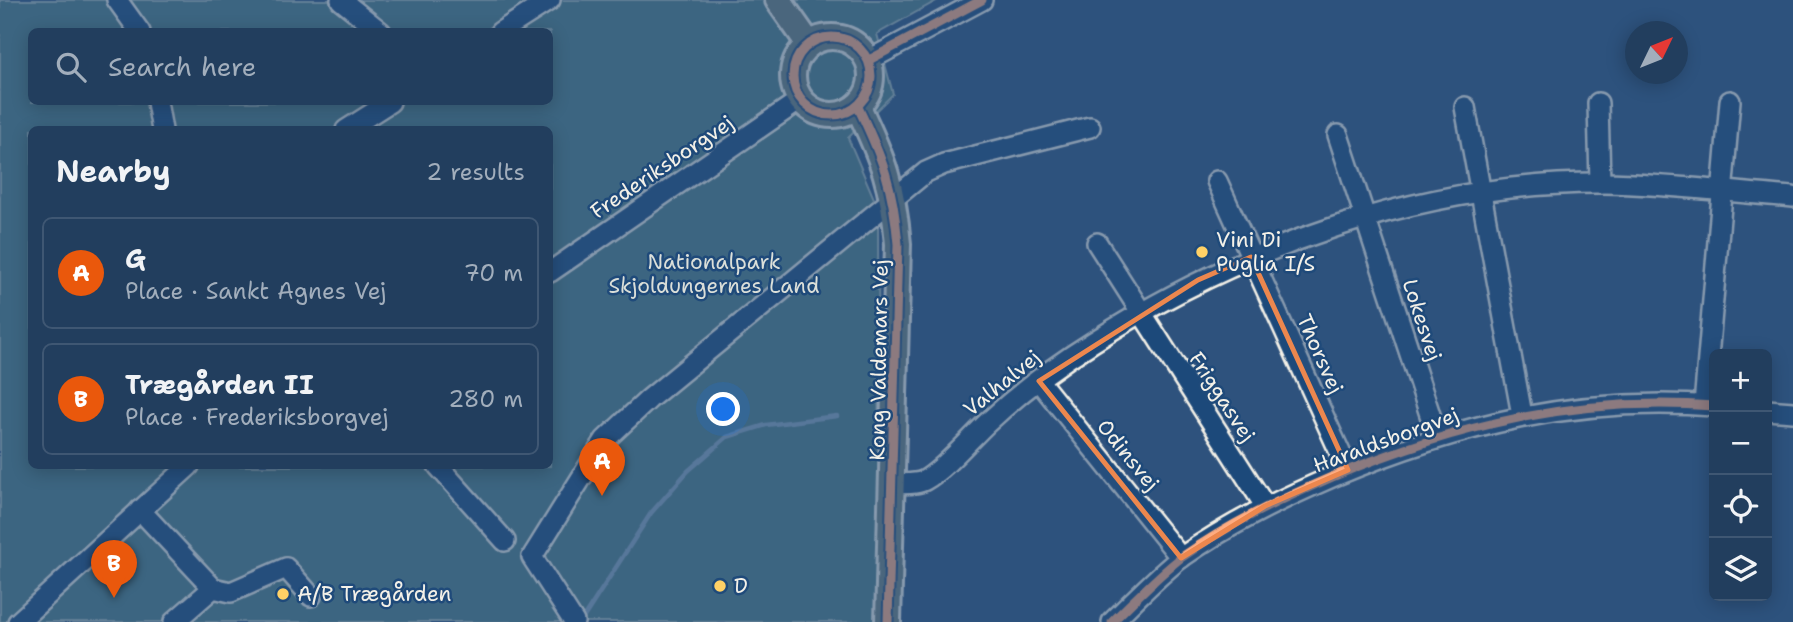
<!DOCTYPE html>
<meta charset="utf-8">
<style>
body{margin:0;font-family:"Shantell Sans",sans-serif;background:#2a4564;color:#f1f3f6}
.controls{position:absolute;right:21px;bottom:21px;display:grid;overflow:hidden;border-radius:10px;box-shadow:0 4px 18px #0003}
.controls button{width:63px;height:63px;display:grid;place-items:center;padding:0;border:0;border-bottom:2px solid #3f5773;background:#223e5e;color:#f1f3f6;font:35px sans-serif}
.compass{position:absolute;left:1625px;top:21px;width:63px;height:63px;border-radius:50%;background:#223e5e;box-shadow:0 4px 18px #0003;rotate:47deg}
.you{position:absolute;left:724px;top:410px;width:24px;height:24px;margin:-18px;border:5px solid #fff;border-radius:50%;background:#1a73e8;box-shadow:0 0 0 10px #1a73e833}
.badge{display:grid;place-items:center;width:46px;height:46px;border-radius:50%;background:#ea580c;color:#fff;font-size:23px;font-weight:700}
.pin{position:absolute;translate:-50% -58px;filter:drop-shadow(0 2px 4px #0008)}
.pin::after{content:'';position:absolute;top:37px;width:24px;height:21px;background:inherit;clip-path:polygon(0 0,100% 0,50% 100%)}
.list{margin:0;padding:0;list-style:none}
h2{display:flex;justify-content:space-between;align-items:center;height:91px;margin:0;padding:0 28px;font-size:30px}
h2 small{font-size:23px;font-weight:400;color:#a2aebc}
.list li{display:grid;grid-template-columns:46px 1fr auto;gap:21px;align-items:center;box-sizing:border-box;height:112px;margin:0 14px 14px;padding:0 14px;border:2px solid #3f5773;border-radius:10px}
.list b{display:block;font-size:26px;white-space:nowrap}
.list p{margin:0;font-size:23px;white-space:nowrap;color:#a2aebc}
.list em{font-size:23px;font-style:normal;color:#a2aebc}
.icon{flex:none;width:38px;height:38px;fill:none;stroke:currentColor;stroke-width:2;stroke-linecap:round;stroke-linejoin:round}
.map{position:relative;flex:none;width:1793px;height:622px;overflow:hidden}
.search{position:absolute;background:#223e5e;box-shadow:0 4px 18px #0003;left:28px;top:28px;width:525px;height:77px;display:flex;align-items:center;gap:18px;box-sizing:border-box;padding:0 24px;border-radius:10px;color:#a2aebc;font-size:26px}
.panel{position:absolute;background:#223e5e;box-shadow:0 4px 18px #0003;left:28px;top:126px;width:525px;height:343px;border-radius:10px}
.map>svg:first-child{display:block}
.green{fill:#507c85;stroke:#a2b6b6;stroke-width:2;fill-rule:evenodd}
.lines{fill:none;stroke-linecap:round;stroke-linejoin:round}
.stream{stroke:#8aa5bd;stroke-width:4.5}
.minor-casing{stroke:#f4f1e8;stroke-width:24}
.major-casing{stroke:#f4f1e8;stroke-width:30}
.minor{stroke:#1f4a7a;stroke-width:19}
.major{stroke:#6d7e7c;stroke-width:24}
.cycleway-casing{stroke:#1f4a7a;stroke-width:13}
.cycleway{stroke:#ffac80;stroke-width:9}
.marked{fill:none;stroke:#ec874e;stroke-width:5;stroke-linejoin:round}
.poi-dot{fill:#ffd166;stroke:#1f4a7a;stroke-width:2.5}
.labels{text-anchor:middle;dominant-baseline:central;stroke-width:5;stroke-linejoin:round;paint-order:stroke}
.street-label{font-size:21px;fill:#f4f1e8;stroke:#1f4a7a}
.poi-label{font-size:21px;fill:#f4f1e8;stroke:#1f4a7a;text-anchor:start}
.park-label{font-size:21px;fill:#dbdfd9;stroke:#1f4a7a}
</style>
<div class="map">
<svg width="1793" height="622" viewBox="0 0 1793 622">
<rect width="100%" height="100%" fill="#2e527d"/>
<filter id="ink" filterUnits="userSpaceOnUse"><feTurbulence type="fractalNoise" baseFrequency=".0143" numOctaves="2"/><feDisplacementMap in="SourceGraphic" scale="14" xChannelSelector="R" yChannelSelector="G"/><feConvolveMatrix kernelMatrix="1 2 1 2 8 2 1 2 1" color-interpolation-filters="sRGB"/></filter>
<g filter="url(#ink)">
<!-- green -->
<path class="green" d="M 0,0 L 938,0 L 877,34 L 893,94 L 848,138 L 878,208 L 879,622 L 0,622 ZM 32,32 L 550,32 L 550,102 L 32,102 ZM 32,130 L 550,130 L 550,466 L 32,466 Z"/>
<g class="lines">
<!-- stream -->
<polyline class="stream" points="582,620 651,513 688,471 727,437 766,425 837,416"/>
<defs>
<g id="minor">
<polyline points="117,0 140,32"/>
<polyline points="341,0 381,32"/>
<polyline points="500,32 550,0"/>
<polyline points="869,60 982,0"/>
<polyline points="157,102 162,130"/>
<polyline points="1598,103 1600,183"/>
<polyline points="1465,107 1522,415"/>
<polyline points="346,130 390,102"/>
<polyline points="1338,135 1437,436"/>
<polyline points="1217,181 1348,470"/>
<polyline points="1097,243 1265,506"/>
<polyline points="550,272 800,100"/>
<polyline points="1039,381 1181,558"/>
<polyline points="1704,405 1730,101"/>
<polyline points="1767,410 1793,412"/>
<polyline points="438,466 505,541"/>
<path d="M 894,484 C 903,483 917,485 925,480 C 943,470 971,438 987,423 C 1019,393 1056,365 1093,342 C 1242,247 1423,182 1603,183 C 1666,184 1730,192 1793,197"/>
<polyline points="140,510 213,588"/>
<polyline points="18,622 189,466"/>
<polyline points="174,622 213,588 231,592 286,568 311,596"/>
<polyline points="574,622 532,557 605,440 649,399 926,172 944,164 1090,127"/>
<path d="M 1112,622 C 1134,601 1157,576 1182,557 C 1229,524 1279,500 1332,477 C 1458,424 1577,396 1714,406"/>
</g>
<g id="major">
<polyline points="778,0 809,44"/>
<circle cx="832" cy="76" r="39"/>
<path d="M 858,107 C 883,159 893,186 898,244 L 888,622"/>
</g>
</defs>
<!-- minor casing -->
<use href="#minor" class="minor-casing"/>
<!-- major casing -->
<use href="#major" class="major-casing"/>
<!-- minor -->
<use href="#minor" class="minor"/>
<!-- major -->
<use href="#major" class="major"/>
<defs>
<g id="cycleway">
<circle cx="832" cy="76" r="39"/>
<polyline points="869,60 982,0"/>
<path d="M 858,107 C 883,159 893,186 898,244 L 888,622"/>
<path d="M 1112,622 C 1134,601 1157,576 1182,557 C 1229,524 1279,500 1332,477 C 1458,424 1577,396 1714,406"/>
</g>
</defs>
<!-- cycleway casing -->
<use href="#cycleway" class="cycleway-casing"/>
<!-- cycleway -->
<use href="#cycleway" class="cycleway"/>
</g>
</g>
<!-- marked area -->
<path d="M0 0H1793V622H0ZM 1251,257 L 1348,470 L 1265,506 L 1181,558 L 1039,381 L 1198,280 Z" fill="#2e527d" fill-opacity=".55" fill-rule="evenodd"/>
<path class="marked" d="M 1251,257 L 1348,470 L 1265,506 L 1181,558 L 1039,381 L 1198,280 Z"/>
<!-- markers -->
<g class="poi-dot">
<circle cx="1202" cy="252" r="7"/>
<circle cx="720" cy="586" r="7"/>
<circle cx="283" cy="594" r="7"/>
</g>
<g class="labels">
<!-- street labels -->
<g class="street-label">
<text transform="translate(662 167) rotate(-34)">Frederiksborgvej</text>
<text transform="translate(1422 320) rotate(72)">Lokesvej</text>
<text transform="translate(1320 354) rotate(66)">Thorsvej</text>
<text transform="translate(879 360) rotate(-89)">Kong Valdemars Vej</text>
<text transform="translate(1002 383) rotate(-39)">Valhalvej</text>
<text transform="translate(1222 397) rotate(57)">Friggasvej</text>
<text transform="translate(1386 440) rotate(-20)">Haraldsborgvej</text>
<text transform="translate(1128 455) rotate(51)">Odinsvej</text>
</g>
<!-- poi labels -->
<g class="poi-label">
<text x="1216" y="240">Vini Di<tspan x="1216" dy="24">Puglia I/S</tspan></text>
<text x="734" y="586">D</text>
<text x="297" y="594">A/B Trægården</text>
</g>
<!-- park labels -->
<g class="park-label">
<text x="714" y="262">Nationalpark<tspan x="714" dy="24">Skjoldungernes Land</tspan></text>
</g>
</g>
</svg>
<div class="controls">
<button>+</button>
<button>−</button>
<button><svg class="icon" aria-label="locate" viewBox="0 0 24 24"><circle cx="12" cy="12" r="6"/><path d="M12 2v4M12 18v4M2 12h4M18 12h4"/></svg></button>
<button><svg class="icon" aria-label="layers" viewBox="0 0 24 24"><path d="M12 4l9 5-9 5-9-5zM3 14l9 5 9-5"/></svg></button>
</div>
<svg class="compass" viewBox="-18 -18 36 36"><path d="M0-13l5 13h-10z" fill="#e53935"/><path d="M0 13l5-13h-10z" fill="#a2aebc"/></svg>
<div class="you"></div>
<div class="pin badge" style="left:602px;top:496px">A</div>
<div class="pin badge" style="left:114px;top:598px">B</div>
<div class="search"><svg class="icon" aria-label="search" viewBox="0 0 24 24"><circle cx="10" cy="10" r="6"/><path d="M15 15l6 6"/></svg>Search here</div>
<section class="panel">
<h2>Nearby<small>2 results</small></h2>
<ul class="list">
<li><span class="badge">A</span><div><b>G</b><p>Place · Sankt Agnes Vej</p></div><em>70 m</em></li>
<li><span class="badge">B</span><div><b>Trægården II</b><p>Place · Frederiksborgvej</p></div><em>280 m</em></li>
</ul>
</section>
</div>
